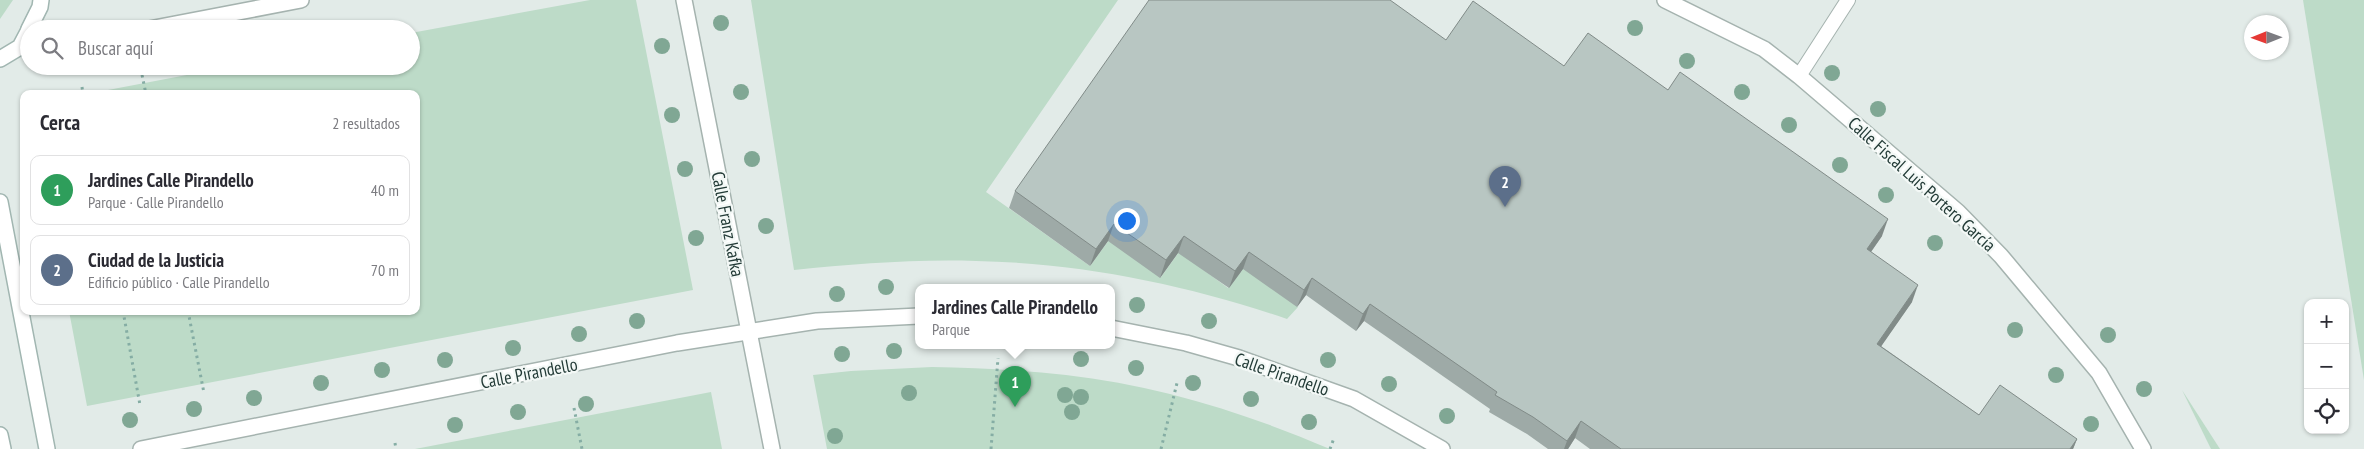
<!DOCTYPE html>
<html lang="es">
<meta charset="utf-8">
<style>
body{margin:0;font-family:"PT Sans Narrow",sans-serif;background:#f7f7f7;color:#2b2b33}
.controls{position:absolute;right:15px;bottom:15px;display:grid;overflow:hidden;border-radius:10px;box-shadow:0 1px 4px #0004}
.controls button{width:45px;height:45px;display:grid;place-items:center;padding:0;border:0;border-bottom:1px solid #e1e1e2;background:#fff;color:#2b2b33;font:25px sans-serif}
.compass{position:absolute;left:2244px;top:15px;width:45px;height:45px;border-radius:50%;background:#fff;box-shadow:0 1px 4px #0004;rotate:269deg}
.you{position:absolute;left:1126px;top:220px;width:18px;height:18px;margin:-12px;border:4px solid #fff;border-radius:50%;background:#1a73e8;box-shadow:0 0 0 8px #1a73e833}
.badge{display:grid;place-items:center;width:32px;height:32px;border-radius:50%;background:#d93025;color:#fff;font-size:16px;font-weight:700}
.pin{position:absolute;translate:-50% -41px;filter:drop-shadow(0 1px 2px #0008)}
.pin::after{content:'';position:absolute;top:26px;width:18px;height:15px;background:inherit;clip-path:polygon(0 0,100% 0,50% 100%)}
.popup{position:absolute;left:915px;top:284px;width:200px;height:65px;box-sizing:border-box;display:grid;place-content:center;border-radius:10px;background:#fff;filter:drop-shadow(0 1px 4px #0005);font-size:16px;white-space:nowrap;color:#7c7c81}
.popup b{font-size:19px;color:#2b2b33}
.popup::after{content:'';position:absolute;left:50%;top:100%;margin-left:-10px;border:10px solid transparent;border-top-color:#fff}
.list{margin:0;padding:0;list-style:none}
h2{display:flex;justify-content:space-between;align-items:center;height:65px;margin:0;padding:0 20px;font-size:21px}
h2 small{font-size:16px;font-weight:400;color:#7c7c81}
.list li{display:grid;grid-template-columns:32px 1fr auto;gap:15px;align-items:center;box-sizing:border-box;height:70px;margin:0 10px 10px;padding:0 10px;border:1px solid #e1e1e2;border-radius:10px}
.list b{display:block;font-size:19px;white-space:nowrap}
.list p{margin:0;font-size:16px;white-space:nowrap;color:#7c7c81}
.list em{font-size:16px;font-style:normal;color:#7c7c81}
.icon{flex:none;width:28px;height:28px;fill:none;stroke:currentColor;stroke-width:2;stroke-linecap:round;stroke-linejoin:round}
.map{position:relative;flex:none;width:2364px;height:449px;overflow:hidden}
.search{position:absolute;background:#fff;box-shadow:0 1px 4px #0004;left:20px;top:20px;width:400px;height:55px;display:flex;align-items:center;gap:12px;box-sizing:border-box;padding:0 18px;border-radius:28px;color:#7c7c81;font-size:19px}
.panel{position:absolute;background:#fff;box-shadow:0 1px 4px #0004;left:20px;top:90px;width:400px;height:225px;border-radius:10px}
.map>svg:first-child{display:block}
.green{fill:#bddbc8}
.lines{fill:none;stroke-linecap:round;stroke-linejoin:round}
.lane-casing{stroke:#a5b3af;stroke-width:16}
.street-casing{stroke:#a5b3af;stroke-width:18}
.secondary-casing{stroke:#a1b6b1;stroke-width:18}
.path{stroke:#85ada4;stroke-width:3;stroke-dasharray:2.5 4;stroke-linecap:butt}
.lane{stroke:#fff;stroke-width:14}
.street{stroke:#fff;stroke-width:15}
.secondary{stroke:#fff;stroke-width:15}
.tree{fill:#80a794}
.wall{fill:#9eaaa7}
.shaded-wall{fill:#818b88}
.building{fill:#b8c6c2;stroke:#818b88}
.labels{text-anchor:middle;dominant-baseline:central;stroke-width:4.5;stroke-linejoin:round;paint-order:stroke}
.street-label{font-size:18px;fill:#233b37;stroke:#f3f8f6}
</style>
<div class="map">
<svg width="2364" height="449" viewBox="0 0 2364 449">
<rect width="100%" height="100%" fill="#e2ebe8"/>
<!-- green -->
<g class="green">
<polygon points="0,0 13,0 0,19"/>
<polygon points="590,0 636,0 693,290 87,406 69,311 416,311 416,94 87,94 234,66 411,66 411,33"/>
<path d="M 751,0 L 1118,0 L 986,192 L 1090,266 L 1109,240 L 1161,277 L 1179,252 L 1228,288 L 1244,268 L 1298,307 L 1287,319 C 1188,285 1081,263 976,261 C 915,259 854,264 794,270 Z"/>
<polygon points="2303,0 2364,0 2364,380"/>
<path d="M 932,367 C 977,368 1022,370 1066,375 C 1156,385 1246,413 1330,449 L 827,449 L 813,375 L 851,371 Z"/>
<polygon points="2182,390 2220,449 2211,449"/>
<polygon points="711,392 722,449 415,449"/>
</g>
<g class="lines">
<defs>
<polyline id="lane" points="1799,76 1848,0"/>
<g id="street">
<polyline points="684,0 772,449"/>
<polyline points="1665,0 1764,49 1799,76 1958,212 2001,256 2099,373 2143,449"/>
<polyline points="149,29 301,0"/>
<polyline points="1111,328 1186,343 1239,358 1354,399 1442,449"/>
<polyline points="141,449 677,343 817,321 919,316"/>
</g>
<g id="secondary">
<polyline points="29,29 40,7 41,0"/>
<polyline points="0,59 20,47 29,30"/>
<polyline points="0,202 47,449"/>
<polyline points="0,435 3,449"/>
</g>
</defs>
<!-- lane casing -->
<use href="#lane" class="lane-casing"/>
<!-- street casing -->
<use href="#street" class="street-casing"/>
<!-- secondary casing -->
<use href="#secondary" class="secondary-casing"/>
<!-- path -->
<g class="path">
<polyline points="142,75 146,94"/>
<polyline points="82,87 83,94"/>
<polyline points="123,311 140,405"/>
<polyline points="188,311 204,393"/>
<polyline points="574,408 582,449"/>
<polyline points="395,443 396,449"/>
<polyline points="991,449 998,358"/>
<polyline points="1161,449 1177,383"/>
<polyline points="1330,449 1334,438"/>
</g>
<!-- lane -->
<use href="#lane" class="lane"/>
<!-- street -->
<use href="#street" class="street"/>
<!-- secondary -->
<use href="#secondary" class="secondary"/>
</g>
<!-- trees -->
<g class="tree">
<circle cx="721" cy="23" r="8"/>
<circle cx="1635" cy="28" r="8"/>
<circle cx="662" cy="46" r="8"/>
<circle cx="1687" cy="61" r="8"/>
<circle cx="1832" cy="73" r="8"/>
<circle cx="741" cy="92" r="8"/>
<circle cx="1742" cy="92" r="8"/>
<circle cx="1878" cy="109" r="8"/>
<circle cx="672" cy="115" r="8"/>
<circle cx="1789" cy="125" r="8"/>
<circle cx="752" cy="159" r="8"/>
<circle cx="1840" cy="165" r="8"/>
<circle cx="685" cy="169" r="8"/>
<circle cx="1886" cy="195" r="8"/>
<circle cx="766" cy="226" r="8"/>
<circle cx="696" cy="238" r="8"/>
<circle cx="1935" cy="243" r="8"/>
<circle cx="886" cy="287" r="8"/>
<circle cx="837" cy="294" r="8"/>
<circle cx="1137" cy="305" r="8"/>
<circle cx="637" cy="321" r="8"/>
<circle cx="1209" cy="321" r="8"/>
<circle cx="2015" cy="330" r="8"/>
<circle cx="579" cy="334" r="8"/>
<circle cx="2108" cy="335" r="8"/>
<circle cx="513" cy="348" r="8"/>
<circle cx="894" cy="351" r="8"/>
<circle cx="842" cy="354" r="8"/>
<circle cx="1081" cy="359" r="8"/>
<circle cx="445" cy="360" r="8"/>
<circle cx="1328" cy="360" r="8"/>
<circle cx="1136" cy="368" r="8"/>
<circle cx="382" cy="370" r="8"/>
<circle cx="2056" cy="375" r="8"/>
<circle cx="321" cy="383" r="8"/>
<circle cx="1193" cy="383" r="8"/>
<circle cx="1389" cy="384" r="8"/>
<circle cx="2144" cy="389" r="8"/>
<circle cx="909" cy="393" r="8"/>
<circle cx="1065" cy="395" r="8"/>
<circle cx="1081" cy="397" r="8"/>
<circle cx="254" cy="398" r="8"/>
<circle cx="1251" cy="399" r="8"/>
<circle cx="586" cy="404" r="8"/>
<circle cx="194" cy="409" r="8"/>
<circle cx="518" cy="412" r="8"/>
<circle cx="1072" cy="412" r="8"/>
<circle cx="1447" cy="416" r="8"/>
<circle cx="130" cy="420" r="8"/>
<circle cx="1309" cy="422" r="8"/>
<circle cx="2091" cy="424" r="8"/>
<circle cx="455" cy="425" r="8"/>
<circle cx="835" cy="436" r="8"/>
</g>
<!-- wall -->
<polygon class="wall" points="1446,40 1668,90 1882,236 1871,252 1912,302 1881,346 1979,415 2077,439 2073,449 1590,449 1575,438 1568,449 1548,449 1527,434 1489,412 1490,409 1364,321 1356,331 1306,295 1297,307 1243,269 1229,288 1178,253 1160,278 1108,241 1090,266 1009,208 1015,191"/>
<!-- shaded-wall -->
<g class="shaded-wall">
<polygon points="1888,219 1882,236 1861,266 1867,249"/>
<polygon points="1114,224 1108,241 1090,266 1096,249"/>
<polygon points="1184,236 1178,253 1160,278 1166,260"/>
<polygon points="1249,252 1243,269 1229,288 1235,271"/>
<polygon points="1312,278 1306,295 1297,307 1304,290"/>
<polygon points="1918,285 1912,302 1871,361 1877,344"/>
<polygon points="1370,304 1364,321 1356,331 1363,314"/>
<polygon points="1581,421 1575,438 1568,449 1564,449 1567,441"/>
<polygon points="2077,439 2073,449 2070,449"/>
</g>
<!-- building -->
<polygon class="building" points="1149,0 1390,0 1446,40 1473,1 1564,66 1588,33 1668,90 1680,72 1888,219 1867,249 1918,285 1877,344 1979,415 2000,385 2077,439 2070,449 1621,449 1581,421 1567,441 1533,417 1495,395 1497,392 1370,304 1363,314 1312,278 1304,290 1249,252 1235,271 1184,236 1166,260 1114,224 1096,249 1015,191"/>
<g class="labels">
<!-- street labels -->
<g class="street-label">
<text transform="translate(1922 184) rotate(42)">Calle Fiscal Luis Portero García</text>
<text transform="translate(728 224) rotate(79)">Calle Franz Kafka</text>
<text transform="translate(529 373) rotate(-11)">Calle Pirandello</text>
<text transform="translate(1282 374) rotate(19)">Calle Pirandello</text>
</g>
</g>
</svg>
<div class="controls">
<button>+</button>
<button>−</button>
<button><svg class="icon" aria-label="locate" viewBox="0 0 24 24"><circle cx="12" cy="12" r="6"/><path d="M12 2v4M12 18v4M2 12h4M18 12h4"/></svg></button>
</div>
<svg class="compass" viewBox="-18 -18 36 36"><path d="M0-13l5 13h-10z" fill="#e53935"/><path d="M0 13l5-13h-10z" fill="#7c7c81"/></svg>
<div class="you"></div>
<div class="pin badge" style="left:1015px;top:407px;background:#2e9e5b">1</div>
<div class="popup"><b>Jardines Calle Pirandello</b>Parque</div>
<div class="pin badge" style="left:1505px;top:207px;background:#5c6f8a">2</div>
<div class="search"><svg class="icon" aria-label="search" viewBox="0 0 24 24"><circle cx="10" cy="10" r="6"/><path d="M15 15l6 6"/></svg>Buscar aquí</div>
<section class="panel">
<h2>Cerca<small>2 resultados</small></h2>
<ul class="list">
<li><span class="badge" style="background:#2e9e5b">1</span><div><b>Jardines Calle Pirandello</b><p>Parque · Calle Pirandello</p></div><em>40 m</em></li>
<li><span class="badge" style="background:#5c6f8a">2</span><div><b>Ciudad de la Justicia</b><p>Edificio público · Calle Pirandello</p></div><em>70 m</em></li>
</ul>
</section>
</div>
